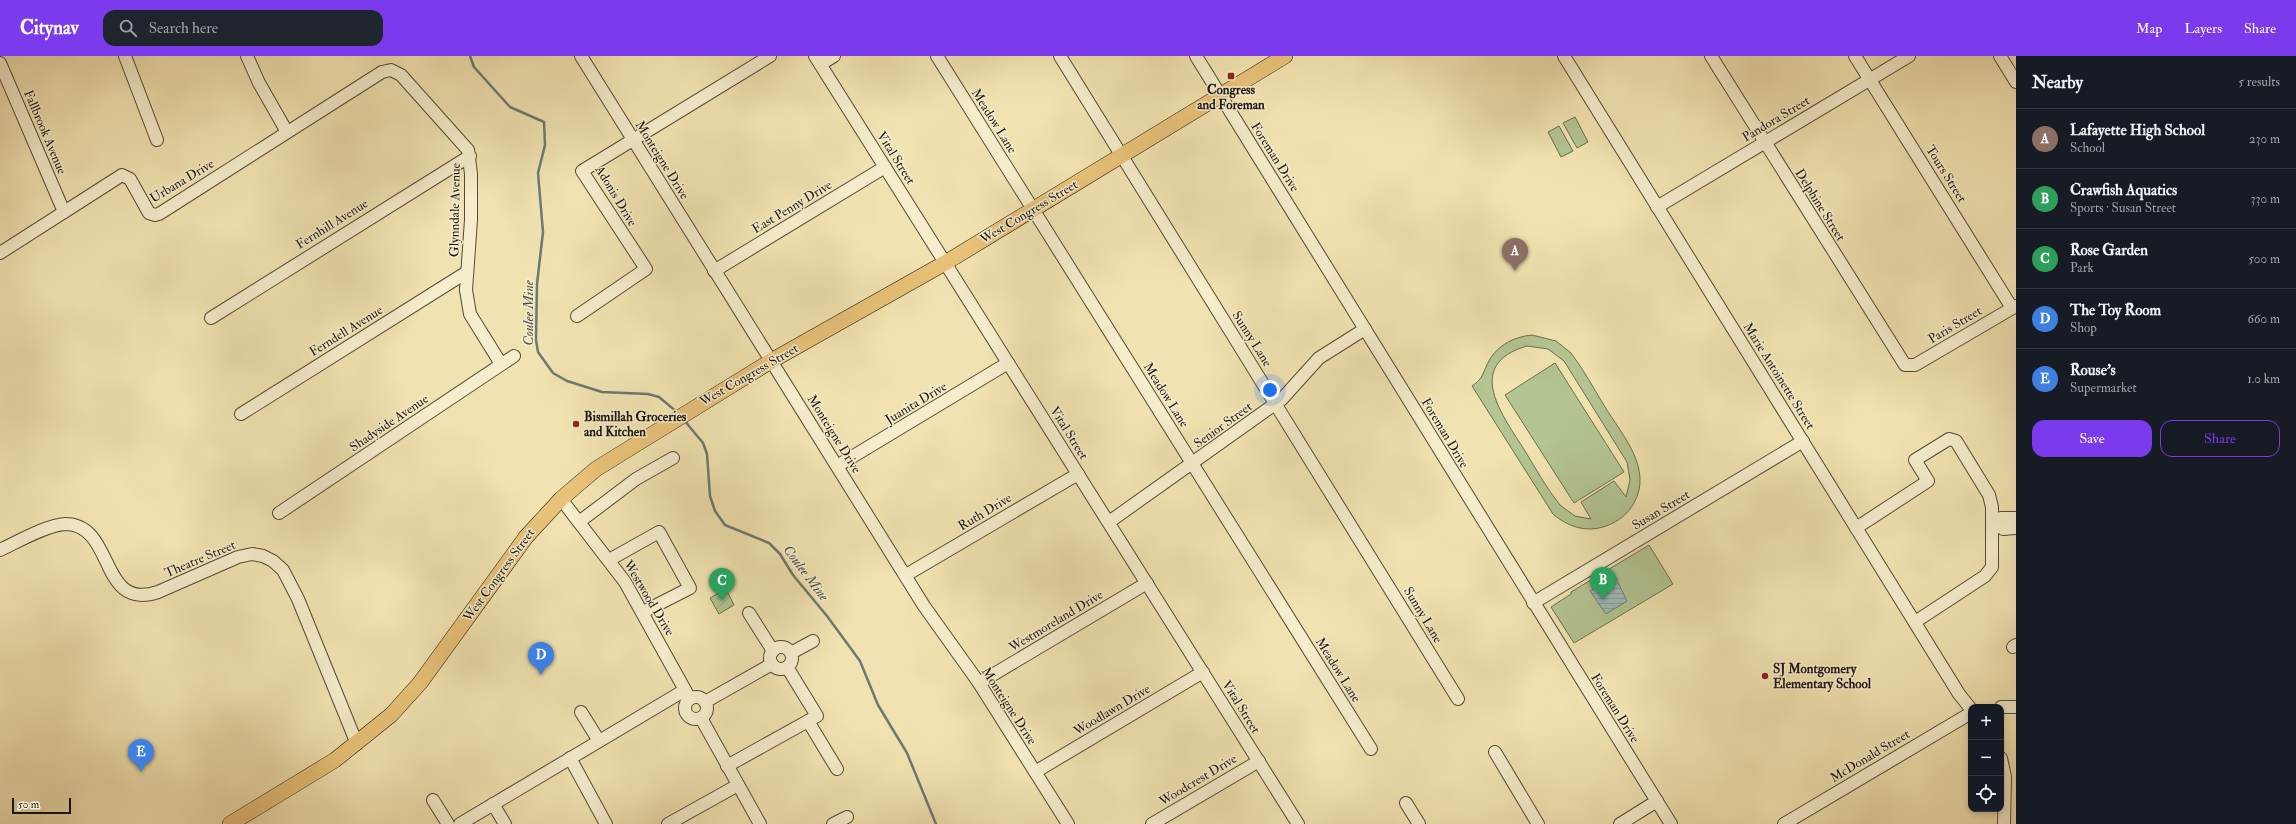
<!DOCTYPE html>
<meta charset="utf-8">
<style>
body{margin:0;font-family:"IM FELL Double Pica",serif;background:#20242c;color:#f1f3f6}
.controls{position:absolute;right:12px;bottom:12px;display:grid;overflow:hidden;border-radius:8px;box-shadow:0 2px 6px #0003}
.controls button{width:36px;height:36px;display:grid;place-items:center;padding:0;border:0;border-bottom:1px solid #363941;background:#171b24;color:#f1f3f6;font:20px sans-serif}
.scale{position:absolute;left:12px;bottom:10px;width:59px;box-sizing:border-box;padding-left:4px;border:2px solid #1f160f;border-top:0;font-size:11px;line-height:14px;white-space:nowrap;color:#1f160f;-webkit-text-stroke:3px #f6edcc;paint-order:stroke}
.you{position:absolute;left:1270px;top:334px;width:14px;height:14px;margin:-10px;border:3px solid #fff;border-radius:50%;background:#1a73e8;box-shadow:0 0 0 6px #1a73e833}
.badge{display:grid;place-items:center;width:26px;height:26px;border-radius:50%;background:#7c3aed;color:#fff;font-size:13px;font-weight:700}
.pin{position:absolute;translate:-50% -33px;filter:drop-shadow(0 1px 2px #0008)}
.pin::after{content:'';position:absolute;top:21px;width:14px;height:12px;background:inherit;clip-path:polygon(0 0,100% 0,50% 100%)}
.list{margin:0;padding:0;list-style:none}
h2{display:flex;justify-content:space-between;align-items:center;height:52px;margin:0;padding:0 16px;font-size:17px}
h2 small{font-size:13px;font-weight:400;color:#9ea1a6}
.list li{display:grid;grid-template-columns:26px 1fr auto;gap:12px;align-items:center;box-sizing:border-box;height:60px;padding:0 16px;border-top:1px solid #363941}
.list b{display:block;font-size:15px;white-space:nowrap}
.list p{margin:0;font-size:13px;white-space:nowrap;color:#9ea1a6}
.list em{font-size:13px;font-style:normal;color:#9ea1a6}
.actions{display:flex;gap:8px;padding:12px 16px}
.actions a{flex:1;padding:9px 0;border:1px solid #7c3aed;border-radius:12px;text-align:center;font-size:14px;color:#7c3aed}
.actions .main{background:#7c3aed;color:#fff}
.icon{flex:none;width:22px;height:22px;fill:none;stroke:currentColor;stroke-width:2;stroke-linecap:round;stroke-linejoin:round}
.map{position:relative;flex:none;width:2016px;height:768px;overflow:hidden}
header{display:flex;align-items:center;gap:24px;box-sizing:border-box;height:56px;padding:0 20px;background:#7c3aed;color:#fff}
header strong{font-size:19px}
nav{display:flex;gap:22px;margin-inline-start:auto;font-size:14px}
.search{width:280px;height:36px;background:#20242c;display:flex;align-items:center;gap:10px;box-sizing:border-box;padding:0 14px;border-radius:12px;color:#9ea1a6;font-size:15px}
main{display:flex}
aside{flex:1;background:#171b24}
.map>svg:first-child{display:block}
.garden{fill:url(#garden-furrows);stroke:#696e50}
.pitch{fill:#b3c591;stroke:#696e50;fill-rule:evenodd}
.water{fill:url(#water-rules);stroke:#6c7974}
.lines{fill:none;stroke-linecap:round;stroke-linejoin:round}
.stream{stroke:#6c7974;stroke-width:2.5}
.minor-casing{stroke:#544938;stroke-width:14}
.major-casing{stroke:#1f160f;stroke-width:16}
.minor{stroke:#f6edcc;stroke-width:12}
.major{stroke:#e8c278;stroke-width:15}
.poi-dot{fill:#8f2418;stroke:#f6edcc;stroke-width:1.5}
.labels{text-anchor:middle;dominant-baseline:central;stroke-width:3;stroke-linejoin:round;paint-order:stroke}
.poi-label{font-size:13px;font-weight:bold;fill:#1f160f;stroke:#f6edcc;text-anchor:start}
.street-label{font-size:13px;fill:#1f160f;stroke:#f6edcc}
.water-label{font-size:14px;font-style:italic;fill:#4c504a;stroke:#f6edcc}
</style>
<header>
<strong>Citynav</strong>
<div class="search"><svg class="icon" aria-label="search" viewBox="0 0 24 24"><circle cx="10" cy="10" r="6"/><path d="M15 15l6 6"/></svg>Search here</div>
<nav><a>Map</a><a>Layers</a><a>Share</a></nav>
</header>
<main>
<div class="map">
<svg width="2016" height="768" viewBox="0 0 2016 768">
<defs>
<pattern id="garden-furrows" width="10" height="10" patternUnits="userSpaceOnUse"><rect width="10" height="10" fill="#b3c591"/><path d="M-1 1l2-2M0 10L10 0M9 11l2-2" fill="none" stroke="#9aa87c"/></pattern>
<pattern id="water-rules" width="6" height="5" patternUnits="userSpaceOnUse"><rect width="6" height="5" fill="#a0bbb8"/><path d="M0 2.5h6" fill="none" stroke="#89a09d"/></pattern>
</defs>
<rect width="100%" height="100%" fill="#f1e3b1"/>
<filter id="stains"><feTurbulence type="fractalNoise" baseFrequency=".005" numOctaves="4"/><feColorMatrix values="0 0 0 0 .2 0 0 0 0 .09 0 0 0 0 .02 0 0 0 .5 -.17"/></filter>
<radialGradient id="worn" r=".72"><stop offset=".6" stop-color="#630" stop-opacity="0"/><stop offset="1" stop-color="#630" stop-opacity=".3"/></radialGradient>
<!-- garden -->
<polygon class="garden" points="726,533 734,549 719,558 710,542"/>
<!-- pitch -->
<g class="pitch">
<polygon points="1575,61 1588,86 1577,92 1563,67"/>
<polygon points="1559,70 1573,95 1561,101 1548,76"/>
<path d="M 1532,279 L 1556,285 L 1571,297 C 1584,314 1594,333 1605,351 C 1623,380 1653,413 1634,447 C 1628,458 1618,466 1606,470 C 1587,477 1568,471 1553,458 L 1472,330 C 1481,324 1482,320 1486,311 C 1494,291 1512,281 1532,279 ZM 1527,290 L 1548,293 L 1564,305 L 1627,406 L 1630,424 L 1626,441 L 1614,425 L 1581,446 L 1591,463 L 1575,460 L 1560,449 C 1547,433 1536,413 1525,395 C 1504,361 1462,309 1527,290 Z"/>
<polygon points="1555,307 1624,416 1574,447 1505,339"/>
<polygon points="1649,489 1673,528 1574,587 1551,551 1571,538 1571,536"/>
</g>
<!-- water -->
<polygon class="water" points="1615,520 1627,545 1606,558 1590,535"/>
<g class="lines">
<!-- stream -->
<g class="stream">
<polyline points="470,0 474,11 510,51 544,66 545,89 538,117 543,176 537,228 536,284 538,296 553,317 567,325 602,336 648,338 659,341 677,356"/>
<polyline points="684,364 703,387 707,398 710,440 715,455 725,469 769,487 780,498 793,519 827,560 860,605 878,649 907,697 936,768"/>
</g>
<defs>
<g id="minor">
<polyline points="125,0 157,84"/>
<polyline points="247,0 259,27 287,76"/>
<polyline points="581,0 924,550 979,627 1068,768"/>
<polyline points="815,0 1298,768"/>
<polyline points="937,0 1371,693"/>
<polyline points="1060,0 1458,643"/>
<polyline points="1196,0 1671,768"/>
<polyline points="1564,0 1959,638 1971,653"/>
<polyline points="1711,0 1905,309 1915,309 2016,250"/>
<polyline points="1855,0 2012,252"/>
<polyline points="2000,0 2016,26"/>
<polyline points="0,7 64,156"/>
<polyline points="821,8 834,0"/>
<polyline points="1657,151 1909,0"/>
<polyline points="0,197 122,119 130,123 149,157 155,159 159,158 382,16 391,14 401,19 468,94 471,118 471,164 466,234 470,258 501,308"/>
<polyline points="714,215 885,111"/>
<polyline points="577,260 646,213 582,115 770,0"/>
<polyline points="211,262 470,100"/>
<polyline points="241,358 467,216"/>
<polyline points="837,410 1008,307"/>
<polyline points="561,443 625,526 690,643"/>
<polyline points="279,457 514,300"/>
<polyline points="2016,462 2001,462 1995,467 2003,473 2016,472"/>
<polyline points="579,466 636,423 673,402"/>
<polyline points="1109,466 1282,343 1319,302 1365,273"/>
<polyline points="1856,472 1928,425 1915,404 1949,383 1956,385 1989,439 1992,451 1992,511 1985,520 1915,566"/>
<path d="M 0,494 C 17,486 47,469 65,468 C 116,468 98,556 158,536 L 238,501 L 252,498 L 263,500 L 273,505 L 283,514 L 298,543 L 357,688"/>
<polyline points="609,504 659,476 690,532 643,556"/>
<polyline points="906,519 1078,418"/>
<polyline points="1533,547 1803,385"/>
<polyline points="749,557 773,595"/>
<polyline points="2013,591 2016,589"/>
<circle cx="781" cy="602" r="11"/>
<polyline points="791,597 813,585"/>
<polyline points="979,627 1147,527"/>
<circle cx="696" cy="652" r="11"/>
<polyline points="705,646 772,608"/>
<polyline points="2001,651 2016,651"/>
<polyline points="581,656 599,685"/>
<polyline points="701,662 760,768"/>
<polyline points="808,665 837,713"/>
<polyline points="1495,696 1538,768"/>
<polyline points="570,702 606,768"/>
<polyline points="2001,702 2005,721 2004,768"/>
<polyline points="727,710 817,660 787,611"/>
<polyline points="1035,716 1203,616"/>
<polyline points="433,744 448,768"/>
<polyline points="1406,747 1419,768"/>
<polyline points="493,748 505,768"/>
<polyline points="460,768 685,634"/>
<polyline points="668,768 738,729"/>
<polyline points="833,768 847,761"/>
<polyline points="1152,768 1259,705"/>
<polyline points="1620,768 1657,745"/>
<polyline points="1784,768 1971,657"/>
</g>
<polyline id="major" points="230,768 335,704 391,659 420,627 526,481 561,443 596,413 771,305 945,207 1285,0"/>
</defs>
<!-- minor casing -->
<use href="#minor" class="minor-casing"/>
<!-- major casing -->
<use href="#major" class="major-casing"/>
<!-- minor -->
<use href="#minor" class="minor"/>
<!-- major -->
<use href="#major" class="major"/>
</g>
<!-- markers -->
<g class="poi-dot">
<rect x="1227" y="16" width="8" height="8" rx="2"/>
<circle cx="576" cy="368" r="4"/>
<circle cx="1765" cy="620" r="4"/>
</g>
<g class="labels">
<!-- poi labels -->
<g class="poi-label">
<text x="1231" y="34" text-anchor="middle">Congress<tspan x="1231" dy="15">and Foreman</tspan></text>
<text x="584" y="361">Bismillah Groceries<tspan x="584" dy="15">and Kitchen</tspan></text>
<text x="1773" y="613">SJ Montgomery<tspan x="1773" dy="15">Elementary School</tspan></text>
</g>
<!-- street labels -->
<g class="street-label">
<text transform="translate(1776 63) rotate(-31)">Pandora Street</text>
<text transform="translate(994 65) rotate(58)">Meadow Lane</text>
<text transform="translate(45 76) rotate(67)">Fallbrook Avenue</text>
<text transform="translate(1275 101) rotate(58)">Foreman Drive</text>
<text transform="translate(896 102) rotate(58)">Vital Street</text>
<text transform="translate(662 104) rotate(58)">Monteigne Drive</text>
<text transform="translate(1946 118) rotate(58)">Tours Street</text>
<text transform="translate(182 125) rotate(-31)">Urbana Drive</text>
<text transform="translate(616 140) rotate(59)">Adonis Drive</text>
<text transform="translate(1820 149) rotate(58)">Delphine Street</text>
<text transform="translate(792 151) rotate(-31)">East Penny Drive</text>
<text transform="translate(455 154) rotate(-89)">Glynndale Avenue</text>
<text transform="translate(1029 156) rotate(-31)">West Congress Street</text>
<text transform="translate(332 168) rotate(-32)">Fernhill Avenue</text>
<text transform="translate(1955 269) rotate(-31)">Paris Street</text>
<text transform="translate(346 275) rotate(-32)">Ferndell Avenue</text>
<text transform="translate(1252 283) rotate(58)">Sunny Lane</text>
<text transform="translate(749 319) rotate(-30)">West Congress Street</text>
<text transform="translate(1779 320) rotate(58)">Marie Antoinette Street</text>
<text transform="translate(1166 339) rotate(58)">Meadow Lane</text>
<text transform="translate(916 347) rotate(-31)">Juanita Drive</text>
<text transform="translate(389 367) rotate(-34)">Shadyside Avenue</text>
<text transform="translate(1223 369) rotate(-36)">Senior Street</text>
<text transform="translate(1069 377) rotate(58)">Vital Street</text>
<text transform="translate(1445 377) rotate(59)">Foreman Drive</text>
<text transform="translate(834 378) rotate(58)">Monteigne Drive</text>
<text transform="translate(1661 454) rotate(-31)">Susan Street</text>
<text transform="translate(985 456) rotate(-31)">Ruth Drive</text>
<text transform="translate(200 503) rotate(-23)">Theatre Street</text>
<text transform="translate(499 519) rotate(-54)">West Congress Street</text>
<text transform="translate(649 542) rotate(59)">Westwood Drive</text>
<text transform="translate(1423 559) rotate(59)">Sunny Lane</text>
<text transform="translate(1056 565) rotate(-31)">Westmoreland Drive</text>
<text transform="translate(1338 614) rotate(58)">Meadow Lane</text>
<text transform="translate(1009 650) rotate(57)">Monteigne Drive</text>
<text transform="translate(1241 651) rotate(58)">Vital Street</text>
<text transform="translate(1615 652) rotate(58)">Foreman Drive</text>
<text transform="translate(1112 654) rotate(-31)">Woodlawn Drive</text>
<text transform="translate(1870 700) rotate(-31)">McDonald Street</text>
<text transform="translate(1198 724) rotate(-31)">Woodcrest Drive</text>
</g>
<!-- water labels -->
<g class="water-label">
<text transform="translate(528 257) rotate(-90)">Coulee Mine</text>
<text transform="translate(806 517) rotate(53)">Coulee Mine</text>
</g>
</g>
<rect width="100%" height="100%" filter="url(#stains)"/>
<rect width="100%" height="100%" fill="url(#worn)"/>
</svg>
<div class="controls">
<button>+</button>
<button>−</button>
<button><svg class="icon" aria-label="locate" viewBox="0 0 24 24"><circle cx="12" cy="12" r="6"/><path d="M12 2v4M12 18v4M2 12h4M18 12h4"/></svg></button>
</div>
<div class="scale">50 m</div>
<div class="you"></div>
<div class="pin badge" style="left:1515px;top:215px;background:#8d6e63">A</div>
<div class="pin badge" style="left:1603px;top:544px;background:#2e9e5b">B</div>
<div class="pin badge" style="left:722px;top:545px;background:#2e9e5b">C</div>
<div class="pin badge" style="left:541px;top:619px;background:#3f7fe0">D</div>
<div class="pin badge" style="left:141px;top:716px;background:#3f7fe0">E</div>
</div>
<aside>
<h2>Nearby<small>5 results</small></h2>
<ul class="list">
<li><span class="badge" style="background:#8d6e63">A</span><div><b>Lafayette High School</b><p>School</p></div><em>230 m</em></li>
<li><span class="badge" style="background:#2e9e5b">B</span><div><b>Crawfish Aquatics</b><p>Sports · Susan Street</p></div><em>330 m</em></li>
<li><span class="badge" style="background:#2e9e5b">C</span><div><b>Rose Garden</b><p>Park</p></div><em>500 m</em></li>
<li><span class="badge" style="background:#3f7fe0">D</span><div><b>The Toy Room</b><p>Shop</p></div><em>660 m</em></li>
<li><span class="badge" style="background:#3f7fe0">E</span><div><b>Rouse's</b><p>Supermarket</p></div><em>1.0 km</em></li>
</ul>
<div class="actions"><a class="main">Save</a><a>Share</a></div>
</aside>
</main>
